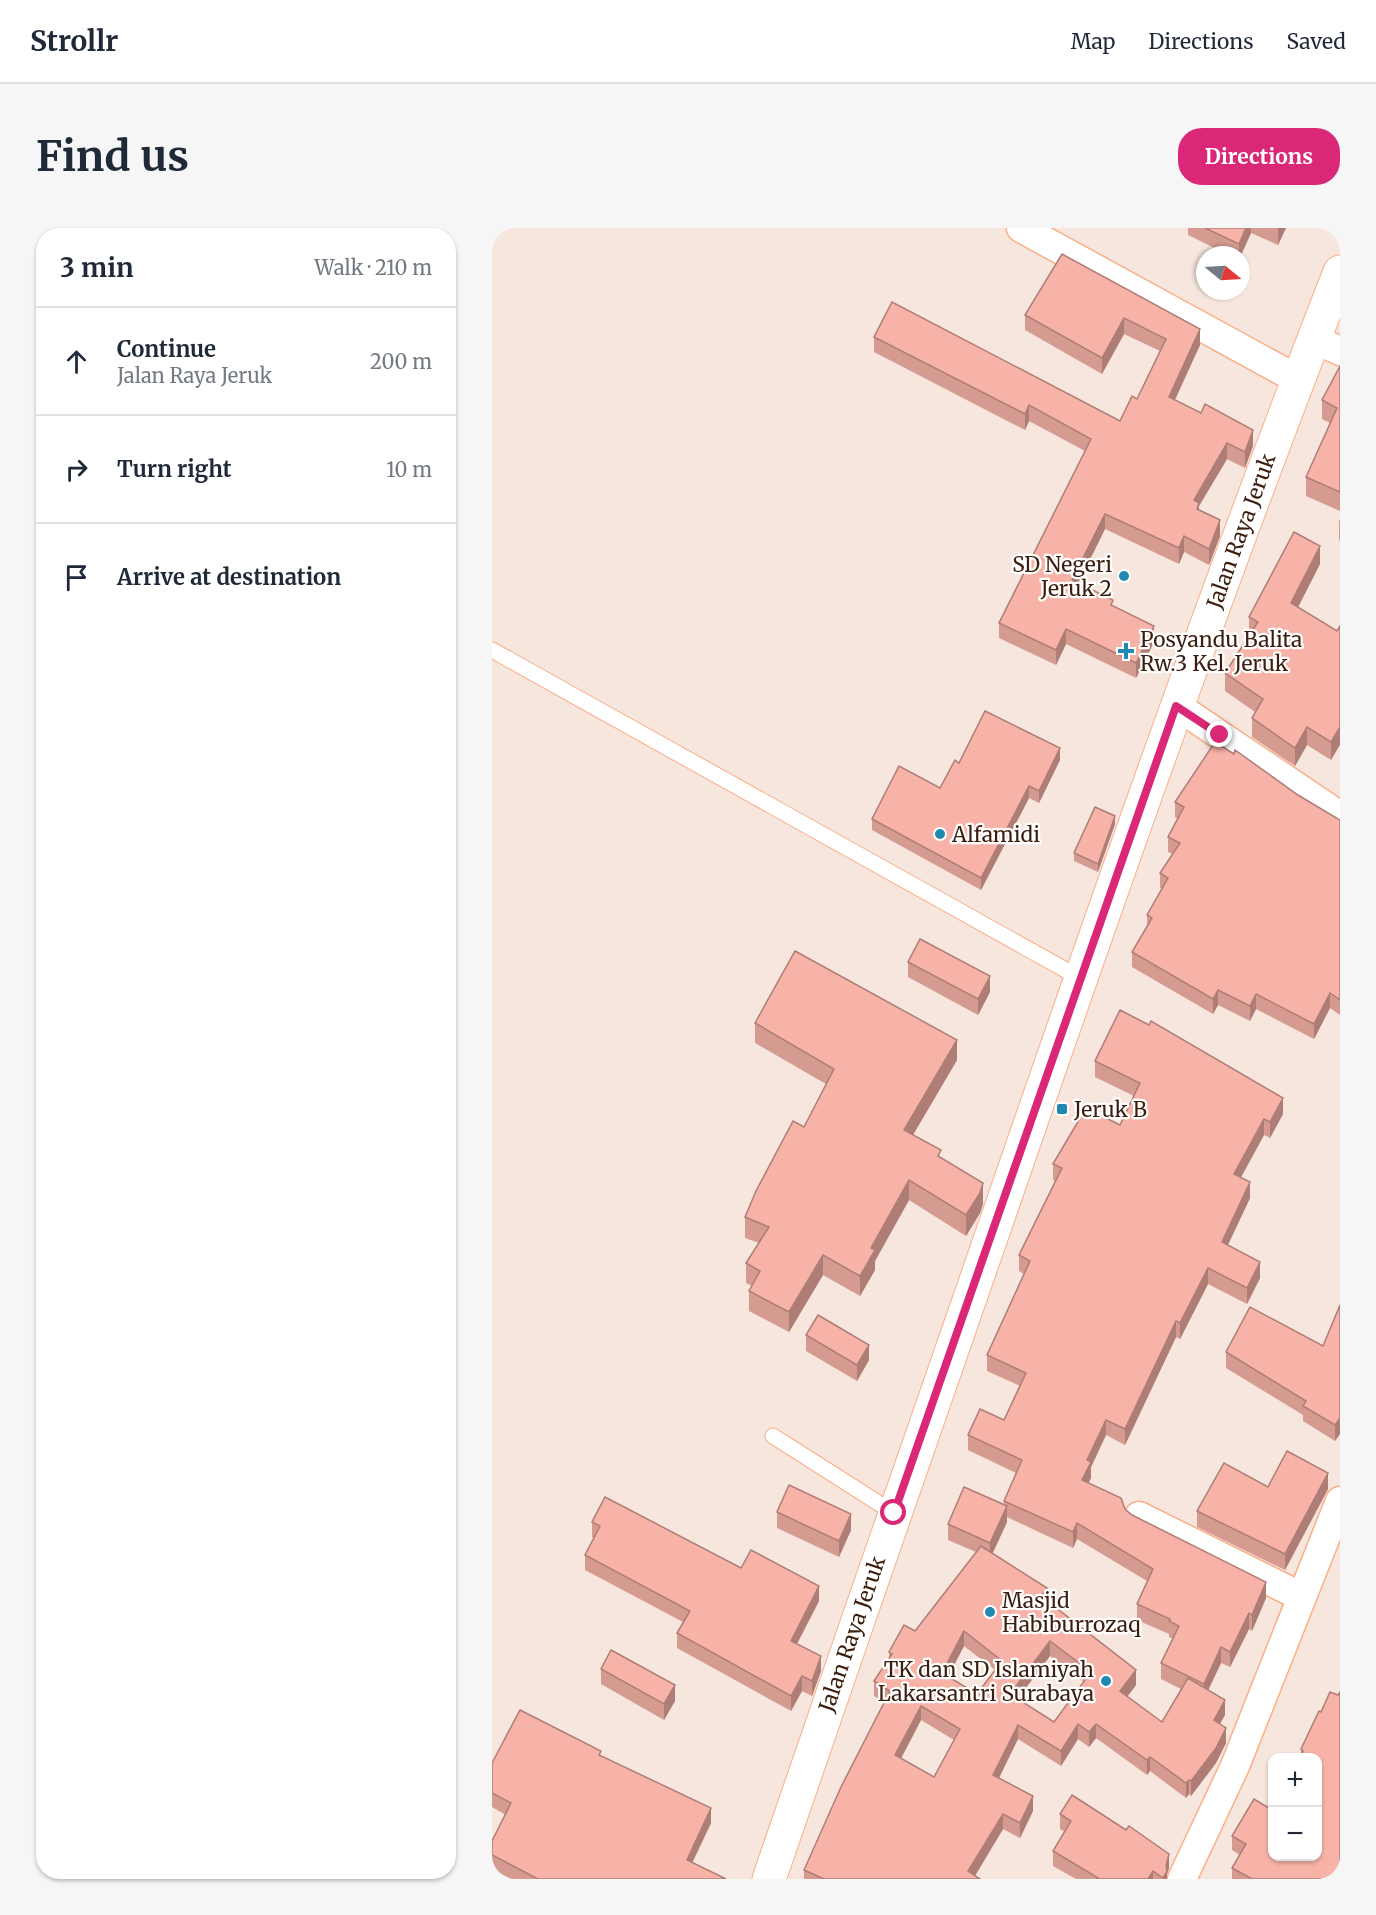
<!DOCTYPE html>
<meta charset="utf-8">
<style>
body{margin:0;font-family:Merriweather,serif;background:#f6f6f7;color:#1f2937}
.controls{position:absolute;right:18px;bottom:18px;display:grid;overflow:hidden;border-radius:12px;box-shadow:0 2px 4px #0004}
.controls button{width:54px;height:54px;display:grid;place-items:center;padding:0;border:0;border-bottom:2px solid #e0e1e3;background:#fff;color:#1f2937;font:30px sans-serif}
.compass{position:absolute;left:704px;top:18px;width:54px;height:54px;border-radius:50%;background:#fff;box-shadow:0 2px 4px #0004;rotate:108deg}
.stop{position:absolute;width:18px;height:18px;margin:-14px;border:4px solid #db2777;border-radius:50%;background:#fff}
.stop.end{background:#db2777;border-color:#fff;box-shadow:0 2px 6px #0008}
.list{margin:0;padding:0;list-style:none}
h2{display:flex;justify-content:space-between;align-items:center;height:78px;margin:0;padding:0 24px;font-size:26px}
h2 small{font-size:20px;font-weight:400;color:#747a83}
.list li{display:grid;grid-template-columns:39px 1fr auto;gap:18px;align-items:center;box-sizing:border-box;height:108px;padding:0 24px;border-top:2px solid #e0e1e3}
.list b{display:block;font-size:22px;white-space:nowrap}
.list p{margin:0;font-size:20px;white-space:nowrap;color:#747a83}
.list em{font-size:20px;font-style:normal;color:#747a83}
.icon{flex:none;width:33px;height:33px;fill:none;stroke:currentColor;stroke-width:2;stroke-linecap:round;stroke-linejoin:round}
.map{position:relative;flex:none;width:848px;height:1651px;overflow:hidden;border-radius:24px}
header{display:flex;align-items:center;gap:36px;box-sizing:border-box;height:84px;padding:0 30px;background:#fff;border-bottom:2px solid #e0e1e3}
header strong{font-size:28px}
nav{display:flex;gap:33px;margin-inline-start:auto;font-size:21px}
.intro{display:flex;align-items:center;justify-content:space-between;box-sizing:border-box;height:144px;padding:0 36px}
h1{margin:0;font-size:42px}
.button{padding:15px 27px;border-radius:24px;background:#db2777;color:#fff;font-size:21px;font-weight:700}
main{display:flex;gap:36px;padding:0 36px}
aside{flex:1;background:#fff;border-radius:24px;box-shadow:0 2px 4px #0004}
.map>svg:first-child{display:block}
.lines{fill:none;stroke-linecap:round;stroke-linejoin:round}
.service-casing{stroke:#faaf86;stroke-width:17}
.minor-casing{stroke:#faaf86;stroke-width:31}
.secondary-casing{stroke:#faaf86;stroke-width:35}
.service{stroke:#fff;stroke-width:15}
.minor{stroke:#fff;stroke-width:28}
.secondary{stroke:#fff;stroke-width:33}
.wall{fill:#d59a90;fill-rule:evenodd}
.shaded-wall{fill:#ae7d76}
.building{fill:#f8b3a8;stroke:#ae7d76;stroke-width:1.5;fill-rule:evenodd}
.route{stroke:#db2777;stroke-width:8}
.poi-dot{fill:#2089b1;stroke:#fff;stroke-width:2}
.labels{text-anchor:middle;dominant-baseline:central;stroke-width:4.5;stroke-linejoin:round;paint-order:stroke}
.street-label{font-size:21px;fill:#3b1e0e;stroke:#fff}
.poi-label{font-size:21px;fill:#3b1e0e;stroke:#fff;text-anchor:start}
</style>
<header>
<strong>Strollr</strong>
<nav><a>Map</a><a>Directions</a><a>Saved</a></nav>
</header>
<div class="intro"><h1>Find us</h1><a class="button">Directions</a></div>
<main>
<aside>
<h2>3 min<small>Walk · 210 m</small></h2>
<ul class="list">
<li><svg class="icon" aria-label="ahead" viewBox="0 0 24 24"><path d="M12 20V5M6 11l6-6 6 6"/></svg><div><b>Continue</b><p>Jalan Raya Jeruk</p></div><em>200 m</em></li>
<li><svg class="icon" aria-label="right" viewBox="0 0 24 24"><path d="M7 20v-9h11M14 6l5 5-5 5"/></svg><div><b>Turn right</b></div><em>10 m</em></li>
<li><svg class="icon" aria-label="arrive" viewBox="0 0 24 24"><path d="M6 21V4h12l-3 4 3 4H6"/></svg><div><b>Arrive at destination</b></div></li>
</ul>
</aside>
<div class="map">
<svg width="848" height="1651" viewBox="0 0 848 1651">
<rect width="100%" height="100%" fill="#f6e6de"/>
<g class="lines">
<defs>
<g id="service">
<polyline points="0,422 588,750"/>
<polyline points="281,1208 402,1285"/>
</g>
<g id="minor">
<polyline points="529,0 805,151"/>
<polyline points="822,111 848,123"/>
<polyline points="685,478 848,588"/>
<polyline points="647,1288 810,1369"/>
<polyline points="690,1651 743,1538 848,1273"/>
</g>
<path id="secondary" d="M 277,1651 C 352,1432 428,1214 504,995 C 614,676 725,358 848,44"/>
</defs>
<!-- service casing -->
<use href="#service" class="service-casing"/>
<!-- minor casing -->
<use href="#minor" class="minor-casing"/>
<!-- secondary casing -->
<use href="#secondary" class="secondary-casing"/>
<!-- service -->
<use href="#service" class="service"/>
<!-- minor -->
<use href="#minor" class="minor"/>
<!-- secondary -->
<use href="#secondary" class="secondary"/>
</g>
<!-- wall -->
<g class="wall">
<polygon points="696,0 794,0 786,17 759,5 749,27 737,27 696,7"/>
<polygon points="570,26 708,117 682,172 761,218 753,240 735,231 707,278 707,282 728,308 717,337 692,324 687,336 613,301 586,355 621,378 662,414 644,450 574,416 564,437 507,410 507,395 593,223 537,193 533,202 382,124 382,109 628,193 645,171 668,123 632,106 610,146 533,102 533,87"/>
<polygon points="848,138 848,283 814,268 814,249 838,195 830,191 830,172"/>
<polygon points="848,291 848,313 847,312 847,293"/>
<polygon points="828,336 806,379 845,403 839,532 815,517 803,538 760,509 760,490 763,484 733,463 733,445 757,407 757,389"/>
<polygon points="568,532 547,575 537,570 489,662 380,602 380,591 448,560 467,535"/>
<polygon points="806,567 848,592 848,787 838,780 822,811 764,781 758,793 726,777 721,786 640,739 640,724 655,698 655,687 670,661 668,660 668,645 680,626 676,624 676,609 685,590 683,589 683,574"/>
<polygon points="623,596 606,644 582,633 582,625"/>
<polygon points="416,734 498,764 486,787 416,749"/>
<polygon points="263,795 465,832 421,907 449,930 491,976 488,985 474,1008 417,972 383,1033 383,1042 368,1068 331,1047 297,1104 257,1083 257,1063 260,1058 254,1055 254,1035 267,1015 253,1010 253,989 312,899 334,856 263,815"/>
<path d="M 603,833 L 791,886 L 778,910 L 772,907 L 749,949 L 758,970 L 736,1017 L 768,1050 L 755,1076 L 716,1056 L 688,1111 L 684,1109 L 633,1217 L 614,1207 L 599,1239 L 599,1250 L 596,1255 L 633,1281 L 640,1287 L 774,1370 L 760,1403 L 757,1401 L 738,1439 L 729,1435 L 716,1462 L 733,1487 L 728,1496 L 734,1515 L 724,1535 L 699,1568 L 697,1566 L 694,1570 L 658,1543 L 655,1547 L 604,1510 L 597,1519 L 586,1511 L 569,1538 L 526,1511 L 507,1550 L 541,1583 L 528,1610 L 511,1601 L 483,1648 L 488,1651 L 312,1651 L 312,1642 L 392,1474 L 382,1468 L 382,1453 L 397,1431 L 397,1424 L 423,1403 L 484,1324 L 456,1312 L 456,1296 L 512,1277 L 512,1273 L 524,1245 L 476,1222 L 476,1207 L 512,1192 L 528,1158 L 495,1143 L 495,1127 L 532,1046 L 527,1043 L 527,1027 L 563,953 L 561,952 L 561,936 L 628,897 L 642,868 L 603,849 ZM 515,1289 L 581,1320 L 585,1311 L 655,1353 L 645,1376 L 645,1392 L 677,1406 L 677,1409 L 681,1411 L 669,1435 L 669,1451 L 689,1461 L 670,1494 L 635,1469 L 644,1457 L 555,1372 L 500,1326 L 515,1294 ZM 472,1418 L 503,1442 L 485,1466 L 456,1449 ZM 558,1428 L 592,1454 L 562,1494 L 525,1471 ZM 429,1492 L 462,1512 L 442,1549 L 409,1530 Z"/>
<polygon points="848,1077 843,1213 811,1193 811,1187 734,1140 734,1124 831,1118"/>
<polygon points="314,1107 377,1132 365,1153 314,1123"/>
<polygon points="776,1259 836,1261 793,1342 705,1299 705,1283"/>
<polygon points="285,1284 359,1302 347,1329 285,1300"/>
<polygon points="100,1294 249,1340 327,1373 305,1416 329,1443 320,1468 310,1463 299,1483 185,1420 185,1405 191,1394 93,1342 93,1327 102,1310 100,1309"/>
<polygon points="109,1441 183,1473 172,1492 109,1456"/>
<polygon points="846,1467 848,1651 740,1651 740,1640 748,1627 740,1622 740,1608 780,1582 809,1527 809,1521 829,1484"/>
<polygon points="109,1528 219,1595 200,1634 234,1651 19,1651 0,1641 0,1613 14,1587 0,1579 0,1535"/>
<polygon points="568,1586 677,1640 675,1646 675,1651 584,1651 561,1638 561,1623 573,1604 568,1601"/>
</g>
<!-- shaded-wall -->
<g class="shaded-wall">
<polygon points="754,0 759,0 759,5 749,27 747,27 747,16"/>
<polygon points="787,0 794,0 786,17 786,1"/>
<polygon points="632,90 632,106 610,146 610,130"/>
<polygon points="708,101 708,117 677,185 677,169"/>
<polygon points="537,177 537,193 533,202 533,186"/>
<polygon points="761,202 761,218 753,240 753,224"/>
<polygon points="735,215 735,231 707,278 707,290 702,272"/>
<polygon points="613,286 613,301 580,368 580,352"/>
<polygon points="728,292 728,308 717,337 717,321"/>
<polygon points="692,308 692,324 687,336 687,320"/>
<polygon points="828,318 828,336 799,393 799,375"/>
<polygon points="662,398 662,414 644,450 644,435"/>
<polygon points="574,401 574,416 564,437 564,422"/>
<polygon points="815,499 815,517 803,538 803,520"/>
<polygon points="848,499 848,517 839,532 839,514"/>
<polygon points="568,520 568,532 547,575 547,563"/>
<polygon points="537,558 537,570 489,662 489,650"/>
<polygon points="623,588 623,596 606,644 606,636"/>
<polygon points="498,748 498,764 486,787 486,771"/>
<polygon points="726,762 726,777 721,786 721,771"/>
<polygon points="838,765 838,780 822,811 822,796"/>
<polygon points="764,766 764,781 758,793 758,778"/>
<polygon points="465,812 465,832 412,922 412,902"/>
<polygon points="791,870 791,886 778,910 778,894"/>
<polygon points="772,891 772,907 742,962 742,946"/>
<polygon points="417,952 417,972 383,1033 383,1042 368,1068 368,1048 379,1020"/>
<polygon points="758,954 758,970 730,1029 730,1014"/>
<polygon points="491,955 491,976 488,985 474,1008 474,987"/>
<polygon points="331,1027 331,1047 297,1104 297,1084"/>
<polygon points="768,1034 768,1050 755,1076 755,1060"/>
<polygon points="716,1040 716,1056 688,1111 688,1095"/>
<polygon points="684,1093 684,1109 633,1217 633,1201"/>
<polygon points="377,1117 377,1132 365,1153 365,1137"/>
<polygon points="848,1190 848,1206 843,1213 843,1197"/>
<polygon points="614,1192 614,1207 599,1239 599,1250 590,1268 590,1252 595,1232"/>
<polygon points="836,1245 836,1261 793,1342 793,1326"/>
<polygon points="515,1278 515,1294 498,1331 498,1315"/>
<polygon points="359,1286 359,1302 347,1329 347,1313"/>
<polygon points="585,1295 585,1311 581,1320 581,1304"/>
<polygon points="774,1354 774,1370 760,1403 760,1387"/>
<polygon points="327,1358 327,1373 299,1427 299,1413"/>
<polygon points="555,1360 555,1375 549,1368"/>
<polygon points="757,1385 757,1401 738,1439 738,1424"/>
<polygon points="472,1403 472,1418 450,1460 450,1445"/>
<polygon points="558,1413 558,1428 518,1481 518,1466"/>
<polygon points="729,1419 729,1435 712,1471 712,1456"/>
<polygon points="329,1428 329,1443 320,1468 320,1453"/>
<polygon points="644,1442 644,1457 628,1478 628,1463"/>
<polygon points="310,1448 310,1463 299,1483 299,1468"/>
<polygon points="183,1457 183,1473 172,1492 172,1476"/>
<polygon points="733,1472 733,1487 722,1506 722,1492"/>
<polygon points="429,1478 429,1492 403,1542 403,1527"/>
<polygon points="586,1496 586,1511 569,1538 569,1523"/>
<polygon points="604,1496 604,1510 597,1519 597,1504"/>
<polygon points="526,1497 526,1511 501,1562 501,1547"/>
<polygon points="734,1500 734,1515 724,1535 699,1568 699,1553"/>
<polygon points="658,1529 658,1543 655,1547 655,1532"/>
<polygon points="697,1552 697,1566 694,1570 694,1555"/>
<polygon points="541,1568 541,1583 528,1610 528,1595"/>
<polygon points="219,1580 219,1595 195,1646 195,1632"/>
<polygon points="511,1586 511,1601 481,1651 476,1643"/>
<polygon points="677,1626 677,1640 675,1646 675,1651 671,1651"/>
<polygon points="661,1643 661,1651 656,1651"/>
</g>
<!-- building -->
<g class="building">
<polygon points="713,0 754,0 747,16"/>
<polygon points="570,26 708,101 677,169 709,185 713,176 761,202 753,224 735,215 702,272 707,275 705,281 728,292 717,321 692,308 687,320 613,286 580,352 621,372 619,377 662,398 644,435 574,401 564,422 507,395 599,211 537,177 533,186 382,109 400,74 628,193 640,168 645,171 674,111 632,90 610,130 533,87"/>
<polygon points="848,138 848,264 814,249 845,180 830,172"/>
<polygon points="802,304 828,318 799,375 845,403 848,398 848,499 839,514 815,499 803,520 760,490 771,471 733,445 766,394 757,389"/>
<polygon points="493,483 568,520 547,563 537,558 489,650 380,591 407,538 448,560 463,532 467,535"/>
<polygon points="723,514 742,526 743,522 806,567 848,592 848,772 838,765 822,796 764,766 758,778 726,762 721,771 640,724 660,690 655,687 676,650 668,645 688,615 676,609 692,579 683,574"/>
<polygon points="603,579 623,588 606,636 582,625"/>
<polygon points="428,711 498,748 486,771 416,734"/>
<polygon points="303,723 465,812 412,902 449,922 446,928 491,955 488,965 474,987 417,952 379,1020 383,1022 368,1048 331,1027 297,1084 257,1063 268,1043 254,1035 277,999 253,989 264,963 301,893 312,899 342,841 263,795"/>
<polygon points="628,782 657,797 659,793 791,870 778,894 772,891 742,946 758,954 730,1014 768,1034 755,1060 716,1040 688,1095 684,1093 633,1201 614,1192 595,1232 599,1234 590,1252 629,1270 633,1281 640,1287 774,1354 760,1387 757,1385 738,1424 729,1419 712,1456 669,1435 687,1398 677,1393 678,1391 645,1376 661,1341 585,1295 581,1304 512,1273 530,1232 476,1207 488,1181 512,1192 534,1145 495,1127 538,1033 527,1027 570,940 561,936 594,880 628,897 648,855 603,833"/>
<polygon points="848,1077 848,1190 843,1197 811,1178 814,1173 734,1124 758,1079 831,1118"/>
<polygon points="326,1087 377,1117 365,1137 314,1107"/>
<polygon points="795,1223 836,1245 793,1326 705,1283 732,1235 776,1259"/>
<polygon points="297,1257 359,1286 347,1313 285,1284"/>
<polygon points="472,1259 515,1278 498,1315 456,1296"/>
<polygon points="113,1269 249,1340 259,1322 327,1358 299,1413 329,1428 320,1453 310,1448 299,1468 185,1405 198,1383 93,1327 108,1298 100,1294"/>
<path d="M 489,1318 L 555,1360 L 549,1368 L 644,1442 L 628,1463 L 670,1494 L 696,1450 L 733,1472 L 722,1492 L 734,1500 L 724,1520 L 699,1553 L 697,1552 L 694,1555 L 658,1529 L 655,1532 L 604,1496 L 597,1504 L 586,1496 L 569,1523 L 526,1497 L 501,1547 L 541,1568 L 528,1595 L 511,1586 L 476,1643 L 488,1651 L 332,1651 L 312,1642 L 349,1559 L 398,1463 L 382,1453 L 400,1426 L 397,1424 L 412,1397 L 423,1403 ZM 472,1403 L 510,1433 L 485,1466 L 450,1445 ZM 558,1413 L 599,1444 L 562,1494 L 518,1466 ZM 429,1478 L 468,1501 L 442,1549 L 403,1527 Z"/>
<polygon points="119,1422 183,1457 172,1476 109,1441"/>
<polygon points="838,1464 846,1467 848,1464 848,1651 760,1651 740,1640 754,1616 740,1608 762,1571 780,1582 780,1581 780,1629 825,1629 825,1530 808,1530 811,1523 809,1521 827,1483 829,1484"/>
<polygon points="28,1482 109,1523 107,1527 219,1580 195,1632 234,1651 46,1651 0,1627 0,1613 19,1575 0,1565 0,1535"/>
<polygon points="580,1567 634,1602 637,1598 677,1626 674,1638 675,1643 671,1650 661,1643 656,1651 605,1651 606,1650 561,1623 579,1593 568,1586"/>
</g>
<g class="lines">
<!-- route -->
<polyline class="route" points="402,1285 684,478 728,507"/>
</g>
<!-- markers -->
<g class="poi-dot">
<circle cx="632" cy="348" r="6"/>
<path d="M631 414h6v6h6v6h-6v6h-6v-6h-6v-6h6z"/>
<circle cx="448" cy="606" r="6"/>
<rect x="564" y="875" width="12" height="12" rx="3"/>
<circle cx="498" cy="1384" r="6"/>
<circle cx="614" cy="1453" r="6"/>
</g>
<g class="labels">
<!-- street labels -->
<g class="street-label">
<text transform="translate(749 303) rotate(-70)">Jalan Raya Jeruk</text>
<text transform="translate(360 1406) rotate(-71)">Jalan Raya Jeruk</text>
</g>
<!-- poi labels -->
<g class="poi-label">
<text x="620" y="336" text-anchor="end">SD Negeri<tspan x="620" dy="24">Jeruk 2</tspan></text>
<text x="648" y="411">Posyandu Balita<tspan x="648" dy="24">Rw.3 Kel. Jeruk</tspan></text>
<text x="460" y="606">Alfamidi</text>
<text x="582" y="881">Jeruk B</text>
<text x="510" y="1372">Masjid<tspan x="510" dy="24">Habiburrozaq</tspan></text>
<text x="602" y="1441" text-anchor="end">TK dan SD Islamiyah<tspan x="602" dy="24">Lakarsantri Surabaya</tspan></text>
</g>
</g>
</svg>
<div class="controls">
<button>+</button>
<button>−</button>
</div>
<svg class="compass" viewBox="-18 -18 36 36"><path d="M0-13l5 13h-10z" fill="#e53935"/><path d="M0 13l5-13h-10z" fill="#747a83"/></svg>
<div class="stop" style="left:402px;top:1285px"></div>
<div class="stop end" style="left:728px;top:507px"></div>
</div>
</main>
